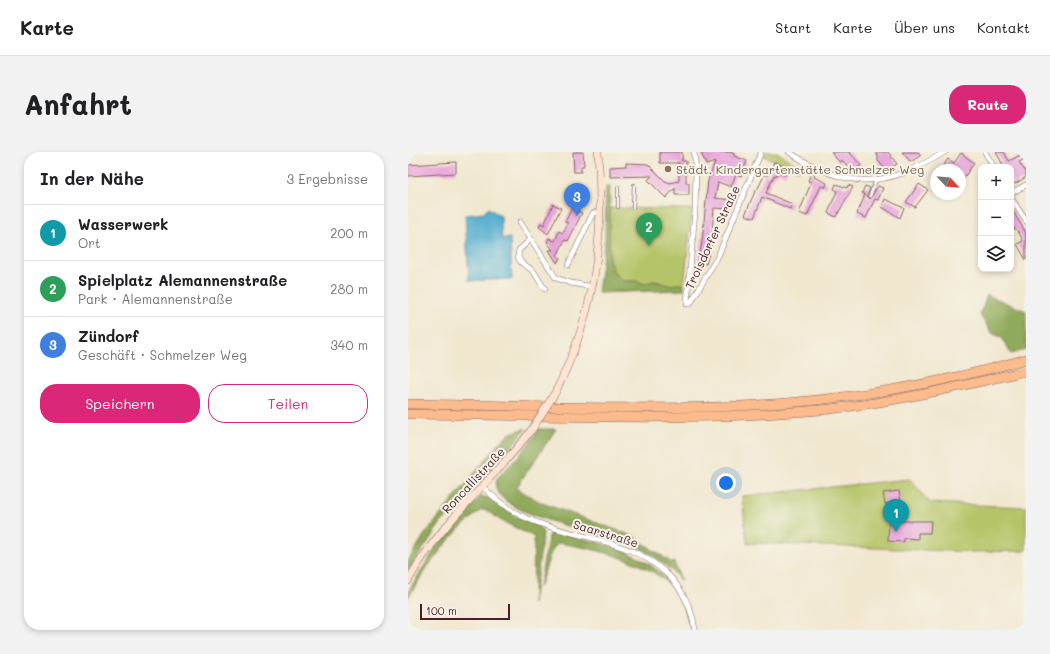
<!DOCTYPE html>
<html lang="de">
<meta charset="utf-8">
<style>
body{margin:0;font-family:Mali,sans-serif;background:#f2f2f2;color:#202124}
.controls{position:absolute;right:12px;top:12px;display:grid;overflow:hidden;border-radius:8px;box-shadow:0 2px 6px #0003}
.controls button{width:36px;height:36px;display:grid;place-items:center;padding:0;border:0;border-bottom:1px solid #e0e0e0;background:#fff;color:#202124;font:20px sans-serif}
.compass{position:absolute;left:522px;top:12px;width:36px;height:36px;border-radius:50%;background:#fff;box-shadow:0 2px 6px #0003;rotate:116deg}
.scale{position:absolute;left:12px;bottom:10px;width:90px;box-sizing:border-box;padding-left:4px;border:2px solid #4a1f2b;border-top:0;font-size:11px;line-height:14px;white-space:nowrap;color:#4a1f2b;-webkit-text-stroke:3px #f7f3e8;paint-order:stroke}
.you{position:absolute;left:318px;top:331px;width:14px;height:14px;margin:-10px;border:3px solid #fff;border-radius:50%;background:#1a73e8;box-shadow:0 0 0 6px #1a73e833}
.badge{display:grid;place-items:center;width:26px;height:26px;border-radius:50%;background:#db2777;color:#fff;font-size:13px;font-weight:700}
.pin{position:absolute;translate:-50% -33px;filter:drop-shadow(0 1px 2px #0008)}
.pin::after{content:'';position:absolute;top:21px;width:14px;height:12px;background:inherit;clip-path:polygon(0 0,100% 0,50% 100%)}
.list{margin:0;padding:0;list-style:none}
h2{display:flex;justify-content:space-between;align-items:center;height:52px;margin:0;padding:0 16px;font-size:17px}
h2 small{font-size:13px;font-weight:400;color:#757577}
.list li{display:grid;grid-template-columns:26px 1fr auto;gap:12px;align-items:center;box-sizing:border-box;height:56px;padding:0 16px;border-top:1px solid #e0e0e0}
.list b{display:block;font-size:15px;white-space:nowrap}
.list p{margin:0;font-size:13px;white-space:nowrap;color:#757577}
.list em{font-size:13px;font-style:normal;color:#757577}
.actions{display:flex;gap:8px;padding:12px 16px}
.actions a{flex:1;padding:9px 0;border:1px solid #db2777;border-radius:16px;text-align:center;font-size:14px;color:#db2777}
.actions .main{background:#db2777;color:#fff}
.icon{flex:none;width:22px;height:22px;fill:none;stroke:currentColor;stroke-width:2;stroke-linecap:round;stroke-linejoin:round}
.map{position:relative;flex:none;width:618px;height:478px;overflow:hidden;border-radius:16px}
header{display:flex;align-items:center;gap:24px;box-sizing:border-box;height:56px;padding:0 20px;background:#fff;border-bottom:1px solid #e0e0e0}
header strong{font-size:19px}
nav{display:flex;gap:22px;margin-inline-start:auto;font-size:14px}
.intro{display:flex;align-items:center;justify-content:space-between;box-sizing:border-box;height:96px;padding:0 24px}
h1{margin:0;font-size:28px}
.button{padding:10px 18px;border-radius:16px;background:#db2777;color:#fff;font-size:14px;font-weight:700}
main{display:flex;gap:24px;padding:0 24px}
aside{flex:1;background:#fff;border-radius:16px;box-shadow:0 2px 6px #0003}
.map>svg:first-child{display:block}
.green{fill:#b5c467;stroke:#807249}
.forest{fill:#90aa5c;stroke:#6d6444}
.water{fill:#50acce;stroke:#4d667c}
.building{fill:#e7a2d9}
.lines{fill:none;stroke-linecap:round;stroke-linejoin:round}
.lane-casing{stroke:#846564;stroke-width:4}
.street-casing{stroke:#846564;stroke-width:6}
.secondary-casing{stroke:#846564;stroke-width:8}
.highway-casing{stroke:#846564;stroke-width:10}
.lane{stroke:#fff;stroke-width:2.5}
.street{stroke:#fff;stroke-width:5}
.secondary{stroke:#fde4d1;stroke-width:7}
.highway{stroke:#fbbb8c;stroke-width:9}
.secondary-bridge-casing{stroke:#846564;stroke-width:8;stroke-linecap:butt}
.secondary-bridge{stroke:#fde4d1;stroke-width:7}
.education-dot{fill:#8d6e63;stroke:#f7f3e8;stroke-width:1.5}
.labels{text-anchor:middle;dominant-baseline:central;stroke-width:4;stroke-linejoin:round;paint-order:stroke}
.education-label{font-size:12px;fill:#785e54;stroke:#f7f3e8;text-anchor:start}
.street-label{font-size:12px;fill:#4a1f2b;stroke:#f7f3e8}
</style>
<header>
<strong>Karte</strong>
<nav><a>Start</a><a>Karte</a><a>Über uns</a><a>Kontakt</a></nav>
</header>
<div class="intro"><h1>Anfahrt</h1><a class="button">Route</a></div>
<main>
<aside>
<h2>In der Nähe<small>3 Ergebnisse</small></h2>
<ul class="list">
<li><span class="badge" style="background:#0f9aa8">1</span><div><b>Wasserwerk</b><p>Ort</p></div><em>200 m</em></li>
<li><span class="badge" style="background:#2e9e5b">2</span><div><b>Spielplatz Alemannenstraße</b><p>Park · Alemannenstraße</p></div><em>280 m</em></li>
<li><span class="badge" style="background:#3f7fe0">3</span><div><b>Zündorf</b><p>Geschäft · Schmelzer Weg</p></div><em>340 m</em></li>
</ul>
<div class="actions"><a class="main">Speichern</a><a>Teilen</a></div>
</aside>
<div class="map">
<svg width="618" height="478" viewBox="0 0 618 478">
<rect width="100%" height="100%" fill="#f7f3e8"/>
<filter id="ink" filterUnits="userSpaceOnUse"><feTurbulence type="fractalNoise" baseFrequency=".025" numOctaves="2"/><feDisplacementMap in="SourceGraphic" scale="8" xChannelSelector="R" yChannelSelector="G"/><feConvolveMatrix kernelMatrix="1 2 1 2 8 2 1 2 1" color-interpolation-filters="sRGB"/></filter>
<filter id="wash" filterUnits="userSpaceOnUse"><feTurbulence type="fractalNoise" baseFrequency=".012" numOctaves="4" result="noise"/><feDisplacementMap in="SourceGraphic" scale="16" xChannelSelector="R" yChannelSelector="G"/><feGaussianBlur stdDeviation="0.9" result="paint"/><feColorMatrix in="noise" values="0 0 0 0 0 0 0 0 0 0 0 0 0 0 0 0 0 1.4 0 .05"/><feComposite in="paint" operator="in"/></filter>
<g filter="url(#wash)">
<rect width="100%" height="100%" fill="#f1e7cf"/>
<!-- green -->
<g class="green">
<polygon points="358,0 369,0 392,15 390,18 356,4"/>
<polygon points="202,56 284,57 276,134 271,132 260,133 248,129 236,132 228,129 214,129 206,121 201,108"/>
<polygon points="502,327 522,351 618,355 618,399 566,400 339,391 334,344"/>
</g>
<!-- forest -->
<g class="forest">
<polygon points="198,35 202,35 201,108 206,121 216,129 228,129 236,132 246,129 260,133 274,132 276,134 276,138 190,141 197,88"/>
<polygon points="579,143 618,159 618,198 603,202 594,186 584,181 572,163"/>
<polygon points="118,276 96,304 32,372 0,419 0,409 17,382 92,290 103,281"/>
<path d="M 131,277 L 148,277 L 108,336 L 134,351 L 225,384 L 264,411 L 266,410 L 273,429 C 259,412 242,400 222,391 C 199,382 83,363 88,331 C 88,326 93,322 96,319 C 110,306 121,292 131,277 Z"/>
<polygon points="73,344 81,346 107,364 131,375 135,381 125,452 126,385 92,368 78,358 73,358 51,377 35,395 17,418 0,446 0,440 28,395"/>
<path d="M 143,380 C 154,380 166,385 176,387 C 229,399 273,420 284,478 C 278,469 276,452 269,442 C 248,410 186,396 150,391 L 144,398 L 131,436 L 140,386 Z"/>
</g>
<!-- water -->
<polygon class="water" points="80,56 93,64 94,87 102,86 104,127 61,129 57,63 76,61"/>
<g id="blocks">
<!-- building -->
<g class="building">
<polygon points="165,0 175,0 176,14 173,14 173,20 166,20"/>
<polygon points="252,0 274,0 274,9 278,9 278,31 281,31 281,43 267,43 267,36 258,46 240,28 244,24 202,25 202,15 218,14 218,11 240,12 257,29 262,31 271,29 271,11 252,11"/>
<polygon points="293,0 322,0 326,2 326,4 339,9 333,24 328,22 323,35 310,30 307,46 323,48 322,57 306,56 303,95 298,112 290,110 294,90 300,28 307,10 298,13"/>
<polygon points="423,0 441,0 453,13 445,20 434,8 432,11"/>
<polygon points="467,0 480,0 489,12 479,19 470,9 470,4"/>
<polygon points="494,0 510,0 513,3 503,10"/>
<polygon points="588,0 596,0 601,9 618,0 618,6 611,10 616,18 618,18 618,25 607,32 603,26 603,15 596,15"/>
<polygon points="553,1 566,11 555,27 552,24 552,18 537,18 538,16 535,14 540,7 546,11"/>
<polygon points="48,10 48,21 0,24 0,13"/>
<polygon points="366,10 380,16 377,23 370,20 368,24 366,23 358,41 384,52 382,57 354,45 346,66 337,63 348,37 349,38 357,22 360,24"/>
<polygon points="403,21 407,23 406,25 419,31 417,36 413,34 399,64 391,61 401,36 403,30 400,29"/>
<polygon points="428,32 439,36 440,33 445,35 428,65 420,61 429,39 426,37"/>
<polygon points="511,32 520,38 507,55 498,50"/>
<polygon points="457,34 462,36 459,44 462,47 470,34 475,36 470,48 467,47 458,66 449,62 457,43 454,41"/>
<polygon points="172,35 177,36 175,47 167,46 169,37 172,38"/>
<polygon points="477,47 496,56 492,66 474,55"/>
<polygon points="145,52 153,56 140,82 131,75 133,71 136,73"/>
<polygon points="164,56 174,61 160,89 157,88 149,104 152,106 149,111 141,98 145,98 139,90 141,86 147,89 151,79 155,81 160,71 157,70"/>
<polygon points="603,56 618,81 618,108 609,92 615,89 610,79 603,74"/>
<polygon points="491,339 493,350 477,352 475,341"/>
<polygon points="481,369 523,369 522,381 510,381 510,387 496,386 496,390 480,389"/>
</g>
</g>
</g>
<g filter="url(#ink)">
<use href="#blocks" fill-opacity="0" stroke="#846564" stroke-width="1"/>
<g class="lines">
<defs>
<g id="lane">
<polyline points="462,44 468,28"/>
<polyline points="210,55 210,35"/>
<polyline points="225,55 226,33"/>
</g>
<g id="street">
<polyline points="286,0 288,18 287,59 279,152 282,152 310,104 353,0"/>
<path d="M 381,0 C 440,39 477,36 537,0"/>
<polyline points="577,0 586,15"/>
<polyline points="603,41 618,33"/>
<polyline points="603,46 618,69"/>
<polyline points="112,70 148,126 163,131 185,135"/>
<path d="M 123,87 L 111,98 C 107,112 119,112 126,120 C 130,126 133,132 137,137"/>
<polyline points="160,113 185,61 192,60"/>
<path d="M 74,334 C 87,347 101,359 118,366 C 169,389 232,385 269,433 C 279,447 285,461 287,478"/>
</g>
<g id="secondary">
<path d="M 147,241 C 187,162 197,88 190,0"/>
<path d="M 0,429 C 33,369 83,331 124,277"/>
</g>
<g id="highway">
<path d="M 0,252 C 102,253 204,258 306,255 C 411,252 518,236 618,207"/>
<path d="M 0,262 C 141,263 281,271 422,257 C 488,250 553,234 618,219"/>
</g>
</defs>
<!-- lane casing -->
<use href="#lane" class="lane-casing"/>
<!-- street casing -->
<use href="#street" class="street-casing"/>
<!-- secondary casing -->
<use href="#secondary" class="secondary-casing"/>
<!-- highway casing -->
<use href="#highway" class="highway-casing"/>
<!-- lane -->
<use href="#lane" class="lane"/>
<!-- street -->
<use href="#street" class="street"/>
<!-- secondary -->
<use href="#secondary" class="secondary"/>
<!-- highway -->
<use href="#highway" class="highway"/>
<defs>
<polyline id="secondary-bridge" points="124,277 147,241"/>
</defs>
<!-- secondary-bridge casing -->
<use href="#secondary-bridge" class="secondary-bridge-casing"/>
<!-- secondary-bridge -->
<use href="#secondary-bridge" class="secondary-bridge"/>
</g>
</g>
<!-- markers -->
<circle class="education-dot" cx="260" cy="17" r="4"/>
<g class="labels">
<!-- education labels -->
<g class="education-label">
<text x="268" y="17">Städt. Kindergartenstätte Schmelzer Weg</text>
</g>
<!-- street labels -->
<g class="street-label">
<text transform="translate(304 85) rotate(-65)">Troisdorfer Straße</text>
<text transform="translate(65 328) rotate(-47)">Roncallistraße</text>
<text transform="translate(198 381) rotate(17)">Saarstraße</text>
</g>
</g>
</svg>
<div class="controls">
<button>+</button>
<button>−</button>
<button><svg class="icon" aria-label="layers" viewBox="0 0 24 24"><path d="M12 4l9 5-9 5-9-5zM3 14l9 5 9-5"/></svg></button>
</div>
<svg class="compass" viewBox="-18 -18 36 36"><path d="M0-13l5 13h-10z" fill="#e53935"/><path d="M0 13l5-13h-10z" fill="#757577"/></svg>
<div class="scale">100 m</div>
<div class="you"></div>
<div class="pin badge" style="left:488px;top:380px;background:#0f9aa8">1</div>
<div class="pin badge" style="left:241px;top:94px;background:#2e9e5b">2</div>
<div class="pin badge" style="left:169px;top:64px;background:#3f7fe0">3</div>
</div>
</main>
